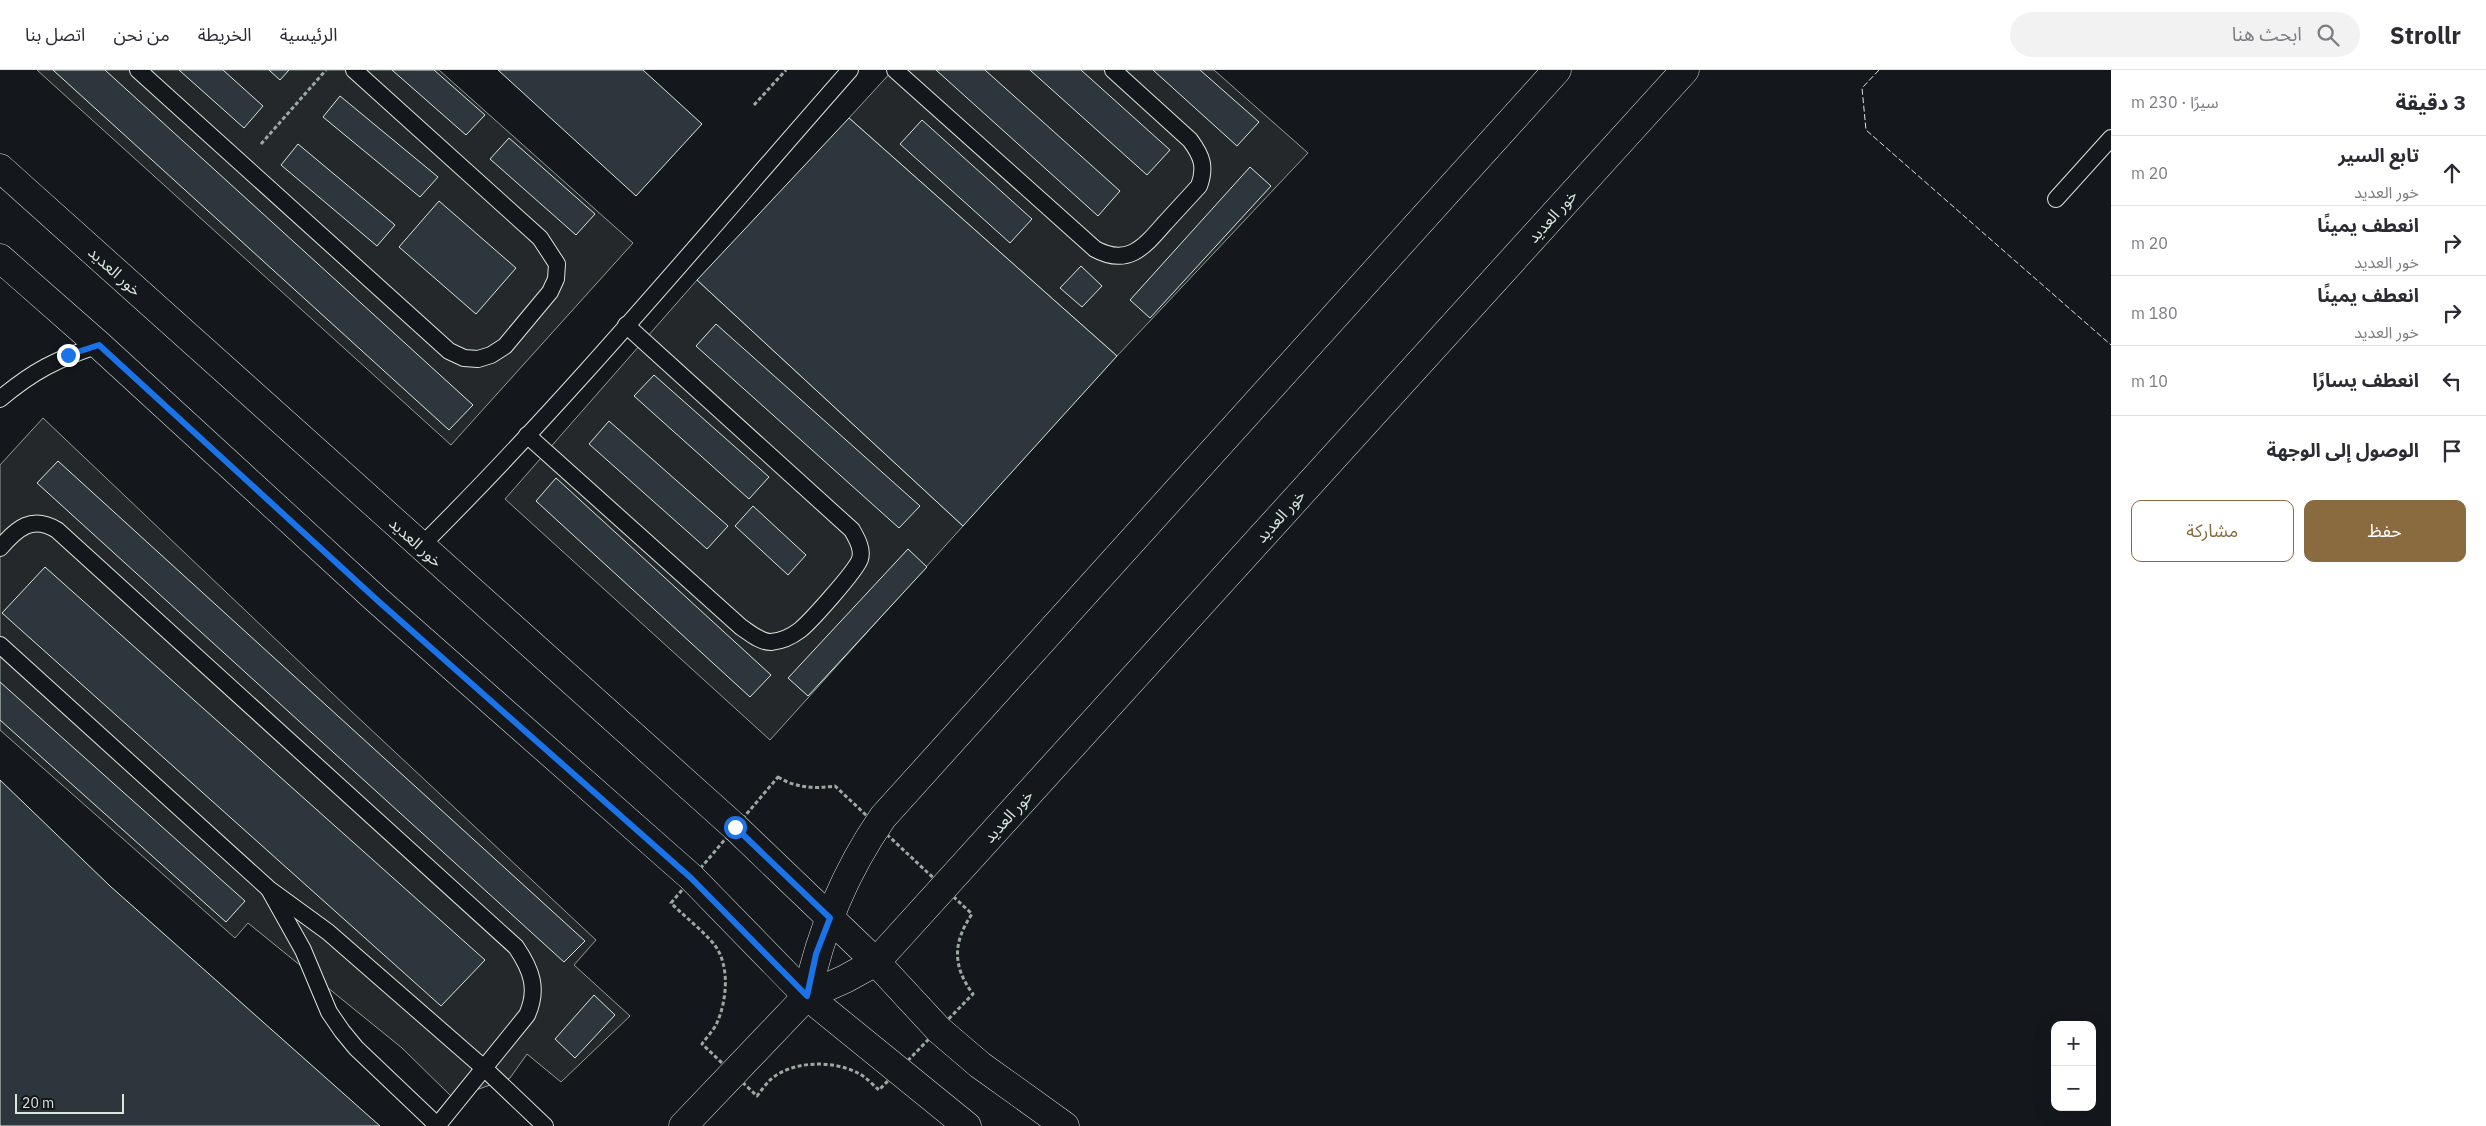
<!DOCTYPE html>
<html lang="ar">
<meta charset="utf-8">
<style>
body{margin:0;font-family:"IBM Plex Sans","Noto Sans Arabic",sans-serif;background:#f2f2f3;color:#2b2b33;direction:rtl}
.controls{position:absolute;right:15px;bottom:15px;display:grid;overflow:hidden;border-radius:10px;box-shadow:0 5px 20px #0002}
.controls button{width:45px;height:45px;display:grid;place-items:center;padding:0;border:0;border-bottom:1px solid #e1e1e2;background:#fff;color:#2b2b33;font:25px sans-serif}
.scale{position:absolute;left:15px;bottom:12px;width:109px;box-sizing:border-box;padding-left:5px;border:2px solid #d8e6dc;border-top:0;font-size:14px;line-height:18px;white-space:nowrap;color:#d8e6dc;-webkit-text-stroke:4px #14181c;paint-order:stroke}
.stop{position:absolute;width:15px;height:15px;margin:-11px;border:4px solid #1a73e8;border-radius:50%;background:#fff}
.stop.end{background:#1a73e8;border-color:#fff;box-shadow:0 1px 5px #0008}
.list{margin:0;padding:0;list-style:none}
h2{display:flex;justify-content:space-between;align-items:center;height:65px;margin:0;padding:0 20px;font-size:21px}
h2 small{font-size:16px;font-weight:400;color:#7c7c81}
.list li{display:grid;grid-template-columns:32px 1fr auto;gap:15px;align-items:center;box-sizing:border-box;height:70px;padding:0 20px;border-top:1px solid #e1e1e2}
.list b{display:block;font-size:19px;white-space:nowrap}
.list p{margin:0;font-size:16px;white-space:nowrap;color:#7c7c81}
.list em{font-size:16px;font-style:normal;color:#7c7c81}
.actions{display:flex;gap:10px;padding:15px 20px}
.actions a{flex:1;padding:11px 0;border:1px solid #8a6a3f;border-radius:10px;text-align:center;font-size:18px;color:#8a6a3f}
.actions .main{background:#8a6a3f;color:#fff}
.icon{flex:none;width:28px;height:28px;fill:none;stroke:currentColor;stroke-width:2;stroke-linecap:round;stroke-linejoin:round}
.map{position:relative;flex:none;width:2111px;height:1056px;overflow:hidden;direction:ltr}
header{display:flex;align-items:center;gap:30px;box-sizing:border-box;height:70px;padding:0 25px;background:#fff;border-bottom:1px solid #e1e1e2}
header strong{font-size:24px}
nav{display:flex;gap:28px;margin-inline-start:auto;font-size:18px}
.search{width:350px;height:45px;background:#f2f2f3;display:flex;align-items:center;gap:12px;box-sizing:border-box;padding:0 18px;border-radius:28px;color:#7c7c81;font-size:19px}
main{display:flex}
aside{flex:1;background:#fff}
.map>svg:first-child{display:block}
.parking{fill:#24282b;stroke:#939e99}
.building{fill:#2c363c;stroke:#d8e6dc}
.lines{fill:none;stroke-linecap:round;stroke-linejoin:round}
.service-casing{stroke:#d8e6dc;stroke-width:18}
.minor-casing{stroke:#d8e6dc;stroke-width:29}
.secondary-casing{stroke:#d8e6dc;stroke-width:29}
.path{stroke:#9da8a2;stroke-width:3;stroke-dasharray:4 2.5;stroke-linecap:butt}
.service{stroke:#14181c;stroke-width:16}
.minor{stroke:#14181c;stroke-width:28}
.secondary{stroke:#14181c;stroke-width:28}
.fence{stroke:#d8e6dc;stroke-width:1;stroke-dasharray:6 2.5;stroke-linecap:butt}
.route{stroke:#1a73e8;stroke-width:6}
.labels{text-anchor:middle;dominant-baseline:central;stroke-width:4;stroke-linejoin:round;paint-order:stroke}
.street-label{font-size:16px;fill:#d8e6dc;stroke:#14181c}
</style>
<header>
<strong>Strollr</strong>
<div class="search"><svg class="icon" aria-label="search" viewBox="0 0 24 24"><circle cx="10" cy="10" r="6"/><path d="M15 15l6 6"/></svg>ابحث هنا</div>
<nav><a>الرئيسية</a><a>الخريطة</a><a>من نحن</a><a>اتصل بنا</a></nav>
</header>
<main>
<aside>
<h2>3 دقيقة<small>سيرًا · 230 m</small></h2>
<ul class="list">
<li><svg class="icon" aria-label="ahead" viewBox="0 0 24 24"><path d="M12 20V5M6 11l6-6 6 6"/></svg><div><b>تابع السير</b><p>خور العديد</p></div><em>20 m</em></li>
<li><svg class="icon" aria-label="right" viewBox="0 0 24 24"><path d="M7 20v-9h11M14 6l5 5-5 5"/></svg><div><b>انعطف يمينًا</b><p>خور العديد</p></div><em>20 m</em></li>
<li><svg class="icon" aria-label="right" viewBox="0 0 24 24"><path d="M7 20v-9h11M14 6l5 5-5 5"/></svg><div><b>انعطف يمينًا</b><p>خور العديد</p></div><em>180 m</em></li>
<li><svg class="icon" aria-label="left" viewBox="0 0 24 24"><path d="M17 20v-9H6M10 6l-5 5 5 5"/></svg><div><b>انعطف يسارًا</b></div><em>10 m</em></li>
<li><svg class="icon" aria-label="arrive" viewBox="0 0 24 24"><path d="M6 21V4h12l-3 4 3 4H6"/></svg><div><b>الوصول إلى الوجهة</b></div></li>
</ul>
<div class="actions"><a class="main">حفظ</a><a>مشاركة</a></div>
</aside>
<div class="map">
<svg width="2111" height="1056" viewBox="0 0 2111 1056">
<rect width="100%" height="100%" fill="#14181c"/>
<!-- parking -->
<g class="parking">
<polygon points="37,0 439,0 633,173 451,375"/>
<polygon points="893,0 1214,0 1308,83 1117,286 849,48"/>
<polygon points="697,210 963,456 770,670 505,429"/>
<polygon points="43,348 350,640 596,870 574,895 630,946 561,1012 527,984 510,1008 453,1028 402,978 248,853 235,868 0,660 0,395"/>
</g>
<!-- building -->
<g class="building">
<polygon points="53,0 105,0 473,335 449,360"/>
<polygon points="179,0 223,0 263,36 244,58"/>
<polygon points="269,0 289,0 280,10"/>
<polygon points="392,0 434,0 485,45 466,65"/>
<polygon points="498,0 643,0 702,54 636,126"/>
<polygon points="936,0 985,0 1120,121 1098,146"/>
<polygon points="1030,0 1081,0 1170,80 1147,105"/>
<polygon points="1153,0 1200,0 1259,52 1237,76"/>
<polygon points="340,26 438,107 420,127 323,47"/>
<polygon points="849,48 1117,286 963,456 697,210"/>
<polygon points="922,50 1032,149 1010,173 900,74"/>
<polygon points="509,68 595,144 576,165 490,89"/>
<polygon points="298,74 395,155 377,176 281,95"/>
<polygon points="1250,97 1271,116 1150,248 1130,230"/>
<polygon points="439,131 516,198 476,244 399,177"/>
<polygon points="1081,196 1102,216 1082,237 1060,218"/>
<polygon points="716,254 920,436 899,458 696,276"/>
<polygon points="654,305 769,407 749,429 634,326"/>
<polygon points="609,351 728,456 707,479 589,374"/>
<polygon points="58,391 585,871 564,892 37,413"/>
<polygon points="556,408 771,605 750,627 536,431"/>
<polygon points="753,436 806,485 788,505 735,456"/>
<polygon points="908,479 927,497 808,626 788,608"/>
<polygon points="45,497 485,890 441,936 2,543"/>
<polygon points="0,612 245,831 226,852 0,650"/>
<polygon points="0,710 110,816 380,1056 0,1056"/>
<polygon points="594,925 615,945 575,988 555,969"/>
</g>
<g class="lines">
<defs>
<g id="service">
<polyline points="138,0 449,281 464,288 478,289 491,285 505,276 550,222 556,209 557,194 540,168 354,0"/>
<path d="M 895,0 L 1095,179 C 1128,197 1144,177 1165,153 C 1176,141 1188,128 1199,116 C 1206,97 1202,86 1190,70 L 1113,0"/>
<polyline points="2056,129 2111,68"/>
<path d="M 0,329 C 33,301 57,289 99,275"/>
<path d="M 527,365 L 741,557 C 750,563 760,572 771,572 C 782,571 791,567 800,560 C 810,552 856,501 860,489 C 863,479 857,469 852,460 L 626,255"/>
<path d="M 421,476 C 572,326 709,160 850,0"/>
<path d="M 0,478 C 17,458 32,445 57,460 L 516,877 C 531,899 539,919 527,945 L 437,1056"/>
<polyline points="0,575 269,819 328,862 485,999 545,1056"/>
<polyline points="270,821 303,880 329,942 342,961 356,978 438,1056"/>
</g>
<g id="minor">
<polyline points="0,98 735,757 876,892 939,960 980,995 1065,1056"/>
<polyline points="0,188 99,275 377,530 691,807 807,926 967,1056"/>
<polyline points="683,1056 807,926"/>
</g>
<g id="secondary">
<polyline points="807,926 845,909 876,892 1685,0"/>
<path d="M 807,926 C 820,863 846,800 883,747 L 1557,0"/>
</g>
</defs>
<!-- service casing -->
<use href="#service" class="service-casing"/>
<!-- minor casing -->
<use href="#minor" class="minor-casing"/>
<!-- secondary casing -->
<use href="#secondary" class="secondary-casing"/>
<!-- path -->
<g class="path">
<polyline points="754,35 786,0"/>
<polyline points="261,74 326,0"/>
<path d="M 778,707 C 796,718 814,719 835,716 L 972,844 C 953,872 952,896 973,924 L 879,1020 C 873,1015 866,1007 858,1003 C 833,990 791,990 769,1011 C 765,1015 761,1021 757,1026 L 702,974 C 706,968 712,962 716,955 C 727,932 731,894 713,873 C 701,859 685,847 671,833 Z"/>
</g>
<!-- service -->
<use href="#service" class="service"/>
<!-- minor -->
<use href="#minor" class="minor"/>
<!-- secondary -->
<use href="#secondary" class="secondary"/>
<!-- fence -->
<polyline class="fence" points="1879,0 1862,18 1866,60 2111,275"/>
</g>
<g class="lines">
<!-- route -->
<polyline class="route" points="68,285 99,275 377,530 691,808 807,926 816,884 830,848 735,757"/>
</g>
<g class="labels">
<!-- street labels -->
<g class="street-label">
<text transform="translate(1552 146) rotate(-48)">خور العديد</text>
<text transform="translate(115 201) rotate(42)">خور العديد</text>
<text transform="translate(1280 446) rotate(-48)">خور العديد</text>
<text transform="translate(416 472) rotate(42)">خور العديد</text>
<text transform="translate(1008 746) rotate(-48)">خور العديد</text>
</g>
</g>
</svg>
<div class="controls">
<button>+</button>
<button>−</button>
</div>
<div class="scale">20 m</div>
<div class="stop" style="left:735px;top:757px"></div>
<div class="stop end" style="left:68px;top:285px"></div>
</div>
</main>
